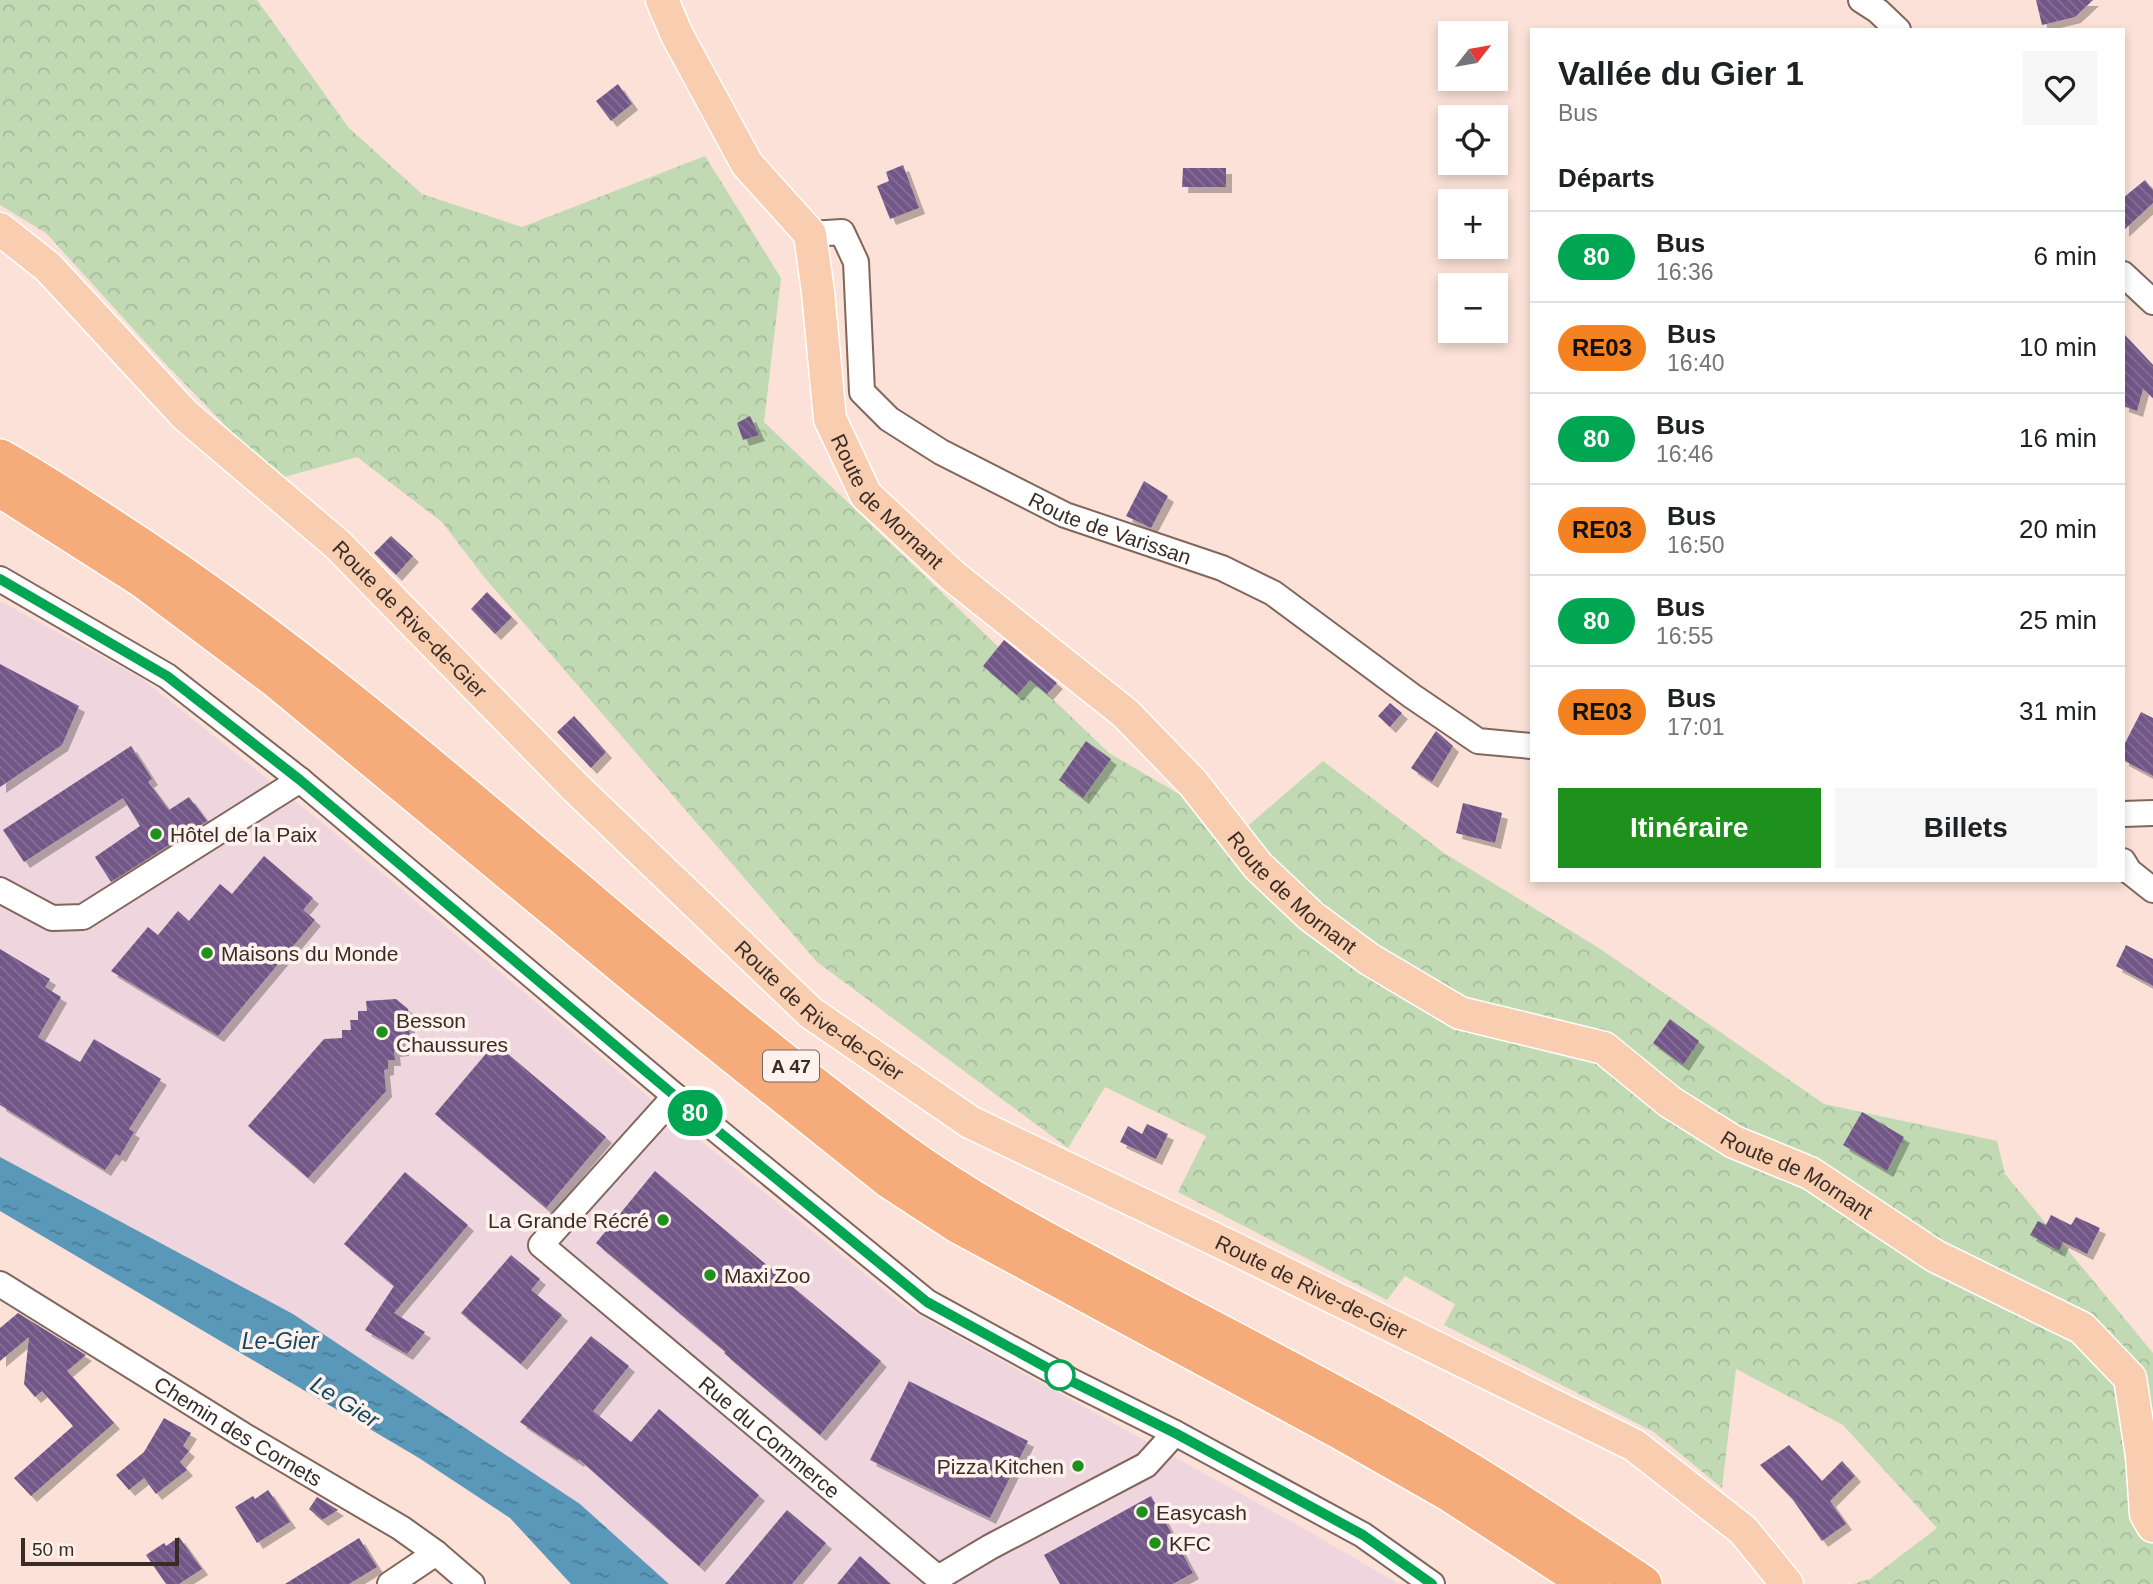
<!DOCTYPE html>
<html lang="fr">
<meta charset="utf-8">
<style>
body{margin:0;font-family:Helvetica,sans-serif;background:#f6f6f6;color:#202124;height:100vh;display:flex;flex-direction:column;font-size:26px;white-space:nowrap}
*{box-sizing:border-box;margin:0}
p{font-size:23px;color:#757577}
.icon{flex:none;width:38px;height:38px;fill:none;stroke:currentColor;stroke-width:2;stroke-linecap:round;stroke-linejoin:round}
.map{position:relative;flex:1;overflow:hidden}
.details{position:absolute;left:1530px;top:28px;width:595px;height:854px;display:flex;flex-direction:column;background:#fff;border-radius:0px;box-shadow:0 4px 10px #0003}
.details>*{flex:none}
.badge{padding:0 14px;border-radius:23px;font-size:24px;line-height:46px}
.needle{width:46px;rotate:59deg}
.fabs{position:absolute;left:1438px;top:21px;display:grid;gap:14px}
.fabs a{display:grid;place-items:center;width:70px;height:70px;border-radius:0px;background:#fff;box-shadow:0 4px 10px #0003;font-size:35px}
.scale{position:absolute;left:21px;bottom:18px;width:158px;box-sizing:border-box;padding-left:7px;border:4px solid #392c27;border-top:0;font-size:19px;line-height:24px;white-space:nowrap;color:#392c27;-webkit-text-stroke:5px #fff1ec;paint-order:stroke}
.map>.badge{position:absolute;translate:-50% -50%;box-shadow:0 0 0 4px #fff}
h2{padding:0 28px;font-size:26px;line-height:63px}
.round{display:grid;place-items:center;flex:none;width:74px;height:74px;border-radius:0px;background:#f6f6f6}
.overview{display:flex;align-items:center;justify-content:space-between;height:119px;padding:0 28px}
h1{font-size:33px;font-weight:600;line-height:52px}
.action{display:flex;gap:14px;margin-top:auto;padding:14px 28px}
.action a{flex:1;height:80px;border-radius:0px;background:#1e911c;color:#fff;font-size:28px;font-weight:600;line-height:80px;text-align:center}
.action a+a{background:#f6f6f6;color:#202124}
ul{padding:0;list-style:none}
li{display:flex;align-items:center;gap:21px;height:91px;padding:0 28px;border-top:2px solid #e0e0e0}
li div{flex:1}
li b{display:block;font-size:26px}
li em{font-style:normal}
li .badge{min-width:77px;font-weight:700;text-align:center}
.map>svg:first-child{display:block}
.commercial{fill:#efd6de}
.forest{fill:url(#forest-crowns)}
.water{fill:url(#water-ripples)}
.building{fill:url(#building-back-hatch);filter:url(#shadow)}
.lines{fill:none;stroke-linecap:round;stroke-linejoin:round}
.minor-casing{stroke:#82665b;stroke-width:28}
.major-casing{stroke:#fff;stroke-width:35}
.highway-casing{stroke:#fff;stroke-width:40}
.minor{stroke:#fff;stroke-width:24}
.major{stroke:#f9cdaf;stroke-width:32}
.highway{stroke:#f5ab7a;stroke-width:37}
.line-casing{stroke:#fff;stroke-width:16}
.line{stroke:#00a651;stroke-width:10}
.poi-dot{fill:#1e911c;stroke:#fff1ec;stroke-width:2.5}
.stop-dot{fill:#fff;stroke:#00a651;stroke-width:3.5}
.labels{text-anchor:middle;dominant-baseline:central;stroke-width:7;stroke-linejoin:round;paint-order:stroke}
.shield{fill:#fff1ec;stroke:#746762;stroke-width:2}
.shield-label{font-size:19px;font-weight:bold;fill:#392c27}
.street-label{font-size:21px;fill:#392c27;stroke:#fff1ec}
.poi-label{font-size:21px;fill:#392c27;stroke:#fff1ec;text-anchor:start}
.water-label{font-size:23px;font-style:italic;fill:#154861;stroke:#fff1ec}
</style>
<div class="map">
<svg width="2153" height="1584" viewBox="0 0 2153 1584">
<defs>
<pattern id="forest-crowns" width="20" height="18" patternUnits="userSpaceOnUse" patternTransform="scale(1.75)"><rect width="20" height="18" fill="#c1dab4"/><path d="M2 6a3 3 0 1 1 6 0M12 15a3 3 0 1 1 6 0" fill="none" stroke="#a7bb9b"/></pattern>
<pattern id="water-ripples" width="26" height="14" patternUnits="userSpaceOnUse" patternTransform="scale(1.75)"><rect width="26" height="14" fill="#5a98ba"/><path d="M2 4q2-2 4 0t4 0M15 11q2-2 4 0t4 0" fill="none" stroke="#4b7c97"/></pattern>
<pattern id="building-back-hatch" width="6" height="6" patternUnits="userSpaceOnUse" patternTransform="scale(1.75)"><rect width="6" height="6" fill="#715687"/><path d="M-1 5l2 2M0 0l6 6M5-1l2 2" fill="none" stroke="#867095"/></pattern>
<filter id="shadow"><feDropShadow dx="6" dy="6" stdDeviation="0" flood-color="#0004"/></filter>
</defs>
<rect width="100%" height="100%" fill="#fbe1d7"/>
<!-- commercial -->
<path class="commercial" d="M0,601L141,678L319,820L694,1135L908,1309L1301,1527L1399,1584H669L580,1504L293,1314L0,1157Z"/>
<!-- forest -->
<path class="forest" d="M0,0H257L349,128L422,194L522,227L705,156L781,278L764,422L1109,753L1242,831L1323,761L1444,853L1602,950L1824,1104L1997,1141L2005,1174L2153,1353V1584H1853L1870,1579L1937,1528L1843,1425L1736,1369L1722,1488L1654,1432L1444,1325L1455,1304L1405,1276L1387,1300L1178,1192L1206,1136L1105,1087L1068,1148L817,962L484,577L442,522L357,457L277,479L158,356L46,233L0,205Z"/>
<!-- water -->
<path class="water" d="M0,1157L293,1314L580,1504L669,1584H571L510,1518L419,1458L0,1211Z"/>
<!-- building -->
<path class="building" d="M2036,0H2093L2075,17L2042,25Z
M618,84L632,104L611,121L596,101Z
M903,165L919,208L890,219L877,186L889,181L886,172Z
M1183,168H1226V187H1182Z
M2145,180L2153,190V203L2123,231V198Z
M2123,333L2153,365V398L2143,389L2137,411L2123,406Z
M750,416L759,435L743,440L737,423Z
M1144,481L1168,496L1151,528L1126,516Z
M391,536L413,556L396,575L374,553Z
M487,592L512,617L495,634L471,609Z
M1004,640L1057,683L1047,694L1030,680L1017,695L983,666Z
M0,664L79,706L62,745L0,787Z
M1390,703L1402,713L1390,727L1378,716Z
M2141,712L2153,718V776L2123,760V747Z
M574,716L606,752L591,768L557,732Z
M1436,731L1453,746L1432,782L1411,768Z
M1086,741L1111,759L1083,798L1059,780Z
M131,746L152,779L148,782L169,810L189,797L207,821L111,882L95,857L140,826L123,798L24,862L3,830Z
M1463,803L1502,813L1495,843L1456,833Z
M264,856L313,898L303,910L315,920L218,1036L111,971L148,927L158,935L178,911L189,921L220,884L232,894Z
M2126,945L2153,959V986L2116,966Z
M0,949L50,979L45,987L61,997L38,1037L80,1062L94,1039L161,1079L129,1129L134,1132L120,1156L116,1154L105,1170L0,1105Z
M396,999L408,1009L410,1040L403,1041V1050L394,1051L395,1060H388V1069L384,1070L386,1091L308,1178L248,1126L324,1039L342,1038V1030H351L350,1020H358V1011H367L366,1001Z
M1670,1019L1699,1041L1683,1065L1653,1043Z
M495,1043L606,1137L546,1208L435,1114Z
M1862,1112L1904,1137L1887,1171L1843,1145Z
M1147,1124L1168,1134L1156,1159L1120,1142L1128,1126L1142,1134Z
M655,1171L881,1361L820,1435L724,1353L726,1352L596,1243Z
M405,1172L468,1225L394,1313L425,1332L407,1354L365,1330L394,1286L344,1244Z
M2051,1215L2071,1225L2076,1217L2100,1228L2087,1254L2063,1242L2059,1251L2030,1235L2038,1221L2046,1225Z
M511,1255L540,1279L531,1290L562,1315L521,1364L461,1313Z
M18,1313L86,1355L67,1371L114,1423L31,1496L14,1478L73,1426L42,1391L35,1397L24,1384L29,1337L0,1361V1328Z
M591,1336L629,1366L593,1411L631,1442L659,1409L759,1495L699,1566L579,1459L578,1461L520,1422Z
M909,1381L1028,1441L990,1518L870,1460Z
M164,1418L191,1433L183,1446L189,1451L180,1462L187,1470L156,1494L144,1478L129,1490L116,1475L144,1452Z
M1789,1445L1822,1481L1842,1461L1855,1476L1830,1501L1846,1524L1822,1541L1793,1500L1760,1465Z
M268,1490L290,1522L257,1543L235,1507L253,1496L255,1499Z
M1151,1496L1193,1573L1173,1584H1060L1044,1555Z
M317,1497L338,1510L322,1520L309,1509Z
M787,1510L826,1543L792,1584H725Z
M179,1537L202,1569L179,1584H166L146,1555L164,1543L166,1546Z
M359,1538L377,1567L349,1584H285Z
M860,1556L891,1584H837Z"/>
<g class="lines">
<!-- minor casing -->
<g class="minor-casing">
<g id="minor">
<path d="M1861,0L1878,11L1898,30"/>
<path id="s1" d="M810,234L842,232L856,262L862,392L889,419L941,452L1065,515L1222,568L1273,593L1412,696L1478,741L1531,746"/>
<path d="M2123,274L2153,302"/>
<path d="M0,579L167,676L300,780L675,1096L927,1302L1073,1382L1175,1433L1363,1535L1432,1584"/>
<path d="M2123,814L2153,813"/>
<path d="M2123,861L2129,871L2153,890"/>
<path d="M0,890L52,918L83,917L300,780"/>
<path id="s2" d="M675,1096L541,1245L938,1578L990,1547L1146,1465L1175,1433"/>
<path id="s3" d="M0,1284L243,1435L401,1528L436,1553L472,1584"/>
<path d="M390,1584L436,1553"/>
</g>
</g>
<!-- major casing -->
<g class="major-casing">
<g id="major">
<path id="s4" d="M662,0L677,35L747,164L810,234L818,292L830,419L866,495L953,576L1125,713L1193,783L1258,866L1311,916L1369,959L1460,1013L1604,1048L1670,1102L1734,1142L1810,1173L1935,1256L2082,1328L2130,1378L2142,1456L2146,1514L2153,1526"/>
<path id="s5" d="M0,229L48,267L185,415L337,544L576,788L811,1013L970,1122L1233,1248L1634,1445L1743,1530L1787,1584"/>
</g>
</g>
<!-- highway casing -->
<g class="highway-casing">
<path id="highway" d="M0,458C38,479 74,503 111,527C393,709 628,952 898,1149C966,1199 1040,1238 1114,1277C1194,1320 1274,1361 1353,1404C1454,1458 1549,1521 1643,1584
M0,488L144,580L276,679L645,984L890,1180L959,1225L1341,1431L1450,1493L1590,1584"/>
</g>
<!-- minor -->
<use href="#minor" class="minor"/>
<!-- major -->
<use href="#major" class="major"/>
<!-- highway -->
<use href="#highway" class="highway"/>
</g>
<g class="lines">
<!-- line casing -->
<g class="line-casing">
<path id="line" d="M0,579L167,676L300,780L675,1096L927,1302L1073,1382L1175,1433L1363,1535L1432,1584"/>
</g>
<!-- line -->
<use href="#line" class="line"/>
</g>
<!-- markers -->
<g class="poi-dot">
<circle cx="156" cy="834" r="7"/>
<circle cx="207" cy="953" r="7"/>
<circle cx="382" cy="1032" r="7"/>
<circle cx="663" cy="1220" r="7"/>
<circle cx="710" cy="1275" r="7"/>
<circle cx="1078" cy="1466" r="7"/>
<circle cx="1142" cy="1512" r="7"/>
<circle cx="1155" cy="1543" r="7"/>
</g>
<circle class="stop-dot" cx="1060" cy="1375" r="14"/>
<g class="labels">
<!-- shield labels -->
<rect class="shield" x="763" y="1050.5" width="56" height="31" rx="5"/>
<g class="shield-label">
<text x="791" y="1066">A 47</text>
</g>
<!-- street labels -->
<g class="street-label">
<text stroke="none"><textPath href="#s4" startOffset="567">Route de Mornant</textPath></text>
<text stroke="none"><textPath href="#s1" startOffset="481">Route de Varissan</textPath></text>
<text stroke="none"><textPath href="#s5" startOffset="567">Route de Rive-de-Gier</textPath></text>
<text stroke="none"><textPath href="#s4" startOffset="1134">Route de Mornant</textPath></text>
<text stroke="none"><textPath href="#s5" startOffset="1134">Route de Rive-de-Gier</textPath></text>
<text stroke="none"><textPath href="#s4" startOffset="1722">Route de Mornant</textPath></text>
<text stroke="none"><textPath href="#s5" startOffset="1701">Route de Rive-de-Gier</textPath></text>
<text stroke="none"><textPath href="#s3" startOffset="280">Chemin des Cornets</textPath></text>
<text stroke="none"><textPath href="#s2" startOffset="499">Rue du Commerce</textPath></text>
</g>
<!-- poi labels -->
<g class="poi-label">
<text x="170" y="834">Hôtel de la Paix</text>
<text x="221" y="953">Maisons du Monde</text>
<text x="396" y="1020">Besson<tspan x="396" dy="24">Chaussures</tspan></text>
<text x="649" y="1220" text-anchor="end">La Grande Récré</text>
<text x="724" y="1275">Maxi Zoo</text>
<text x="1064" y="1466" text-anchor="end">Pizza Kitchen</text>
<text x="1156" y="1512">Easycash</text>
<text x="1169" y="1543">KFC</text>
</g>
<!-- water labels -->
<g class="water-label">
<text x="280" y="1341">Le-Gier</text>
<text transform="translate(345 1402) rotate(32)">Le Gier</text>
</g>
</g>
</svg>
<div class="fabs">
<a><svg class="needle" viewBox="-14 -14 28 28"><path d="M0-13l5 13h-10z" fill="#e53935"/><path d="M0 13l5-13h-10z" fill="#757577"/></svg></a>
<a><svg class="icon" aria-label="locate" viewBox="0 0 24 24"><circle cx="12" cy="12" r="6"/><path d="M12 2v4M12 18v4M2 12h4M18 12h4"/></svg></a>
<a>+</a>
<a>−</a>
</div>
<div class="scale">50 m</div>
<b class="badge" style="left:695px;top:1113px;background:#00a651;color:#fff">80</b>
<section class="details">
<div class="overview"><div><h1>Vallée du Gier 1</h1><p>Bus</p></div><a class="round"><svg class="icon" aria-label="heart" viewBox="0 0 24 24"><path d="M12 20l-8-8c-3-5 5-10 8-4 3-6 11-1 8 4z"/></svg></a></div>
<h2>Départs</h2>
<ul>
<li><span class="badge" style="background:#00a651;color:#fff">80</span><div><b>Bus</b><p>16:36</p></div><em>6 min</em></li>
<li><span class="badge" style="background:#f58220;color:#111">RE03</span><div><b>Bus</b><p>16:40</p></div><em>10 min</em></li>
<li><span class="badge" style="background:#00a651;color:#fff">80</span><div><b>Bus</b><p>16:46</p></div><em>16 min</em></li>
<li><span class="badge" style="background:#f58220;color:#111">RE03</span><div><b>Bus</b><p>16:50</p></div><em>20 min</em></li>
<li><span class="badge" style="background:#00a651;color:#fff">80</span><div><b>Bus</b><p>16:55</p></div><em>25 min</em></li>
<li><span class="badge" style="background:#f58220;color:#111">RE03</span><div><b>Bus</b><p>17:01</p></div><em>31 min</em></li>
</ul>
<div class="action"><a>Itinéraire</a><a>Billets</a></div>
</section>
</div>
